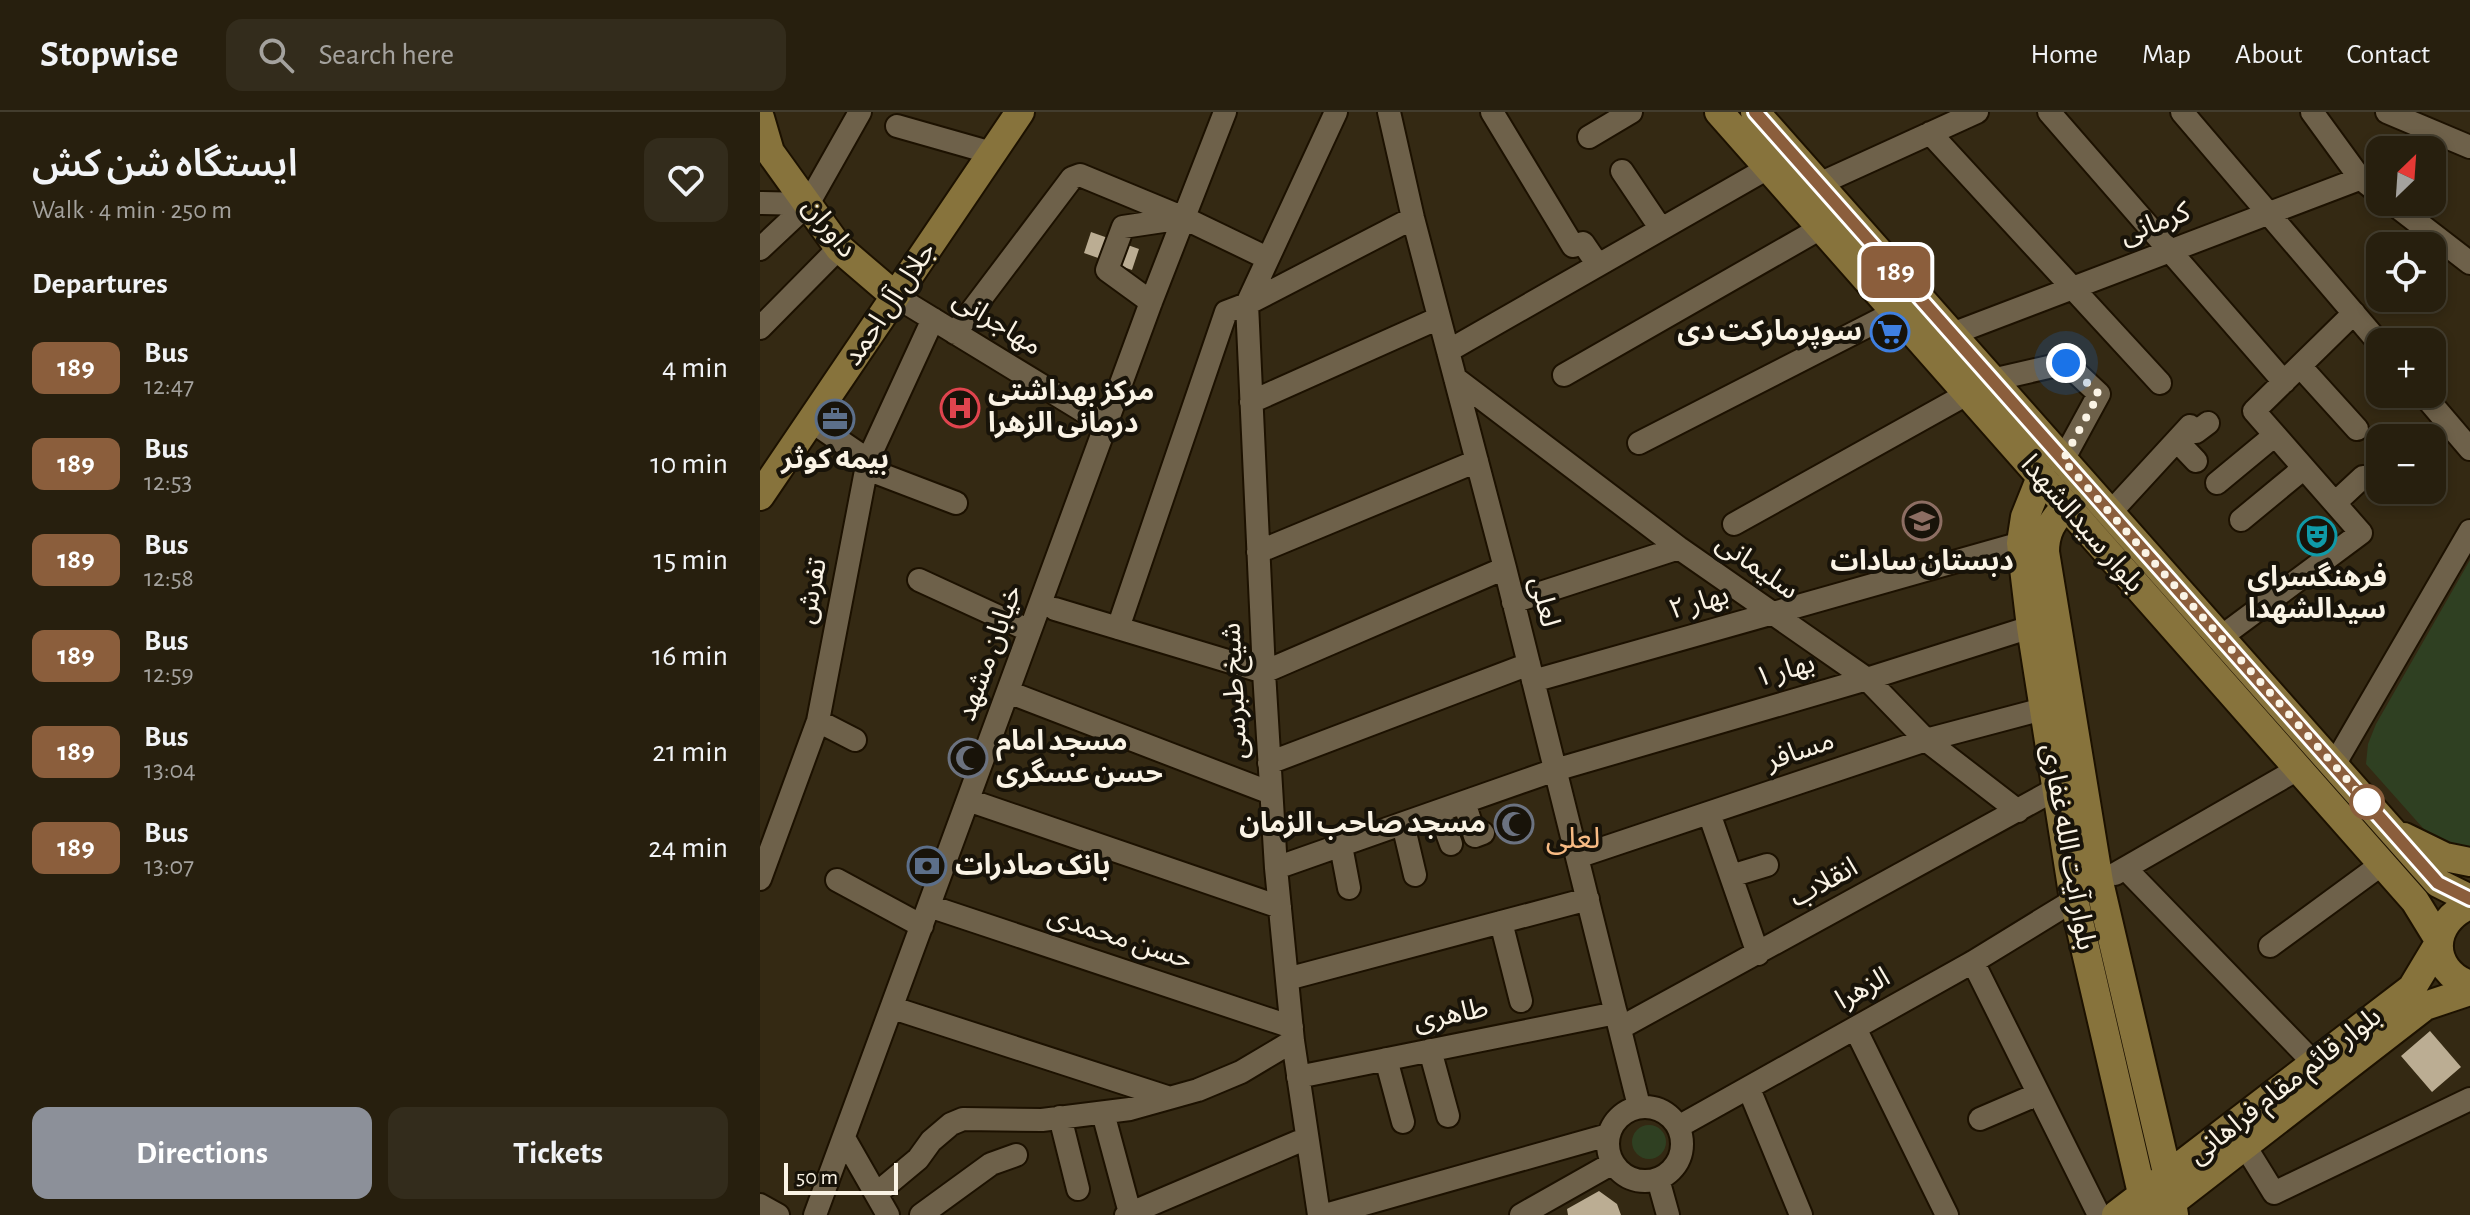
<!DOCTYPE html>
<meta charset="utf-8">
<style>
body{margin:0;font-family:"Alegreya Sans","Noto Sans Arabic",sans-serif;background:#332c1c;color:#f1f3f6;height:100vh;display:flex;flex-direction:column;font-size:30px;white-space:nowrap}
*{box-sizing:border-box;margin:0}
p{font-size:26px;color:#a4a29e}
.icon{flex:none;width:44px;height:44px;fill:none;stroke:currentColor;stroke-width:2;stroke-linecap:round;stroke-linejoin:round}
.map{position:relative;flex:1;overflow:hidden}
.details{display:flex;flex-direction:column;background:#271f0e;width:760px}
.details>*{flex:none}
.badge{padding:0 16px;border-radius:12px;font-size:28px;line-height:52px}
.needle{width:52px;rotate:25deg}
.controls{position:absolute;left:1606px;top:24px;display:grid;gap:16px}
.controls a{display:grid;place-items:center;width:80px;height:80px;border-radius:16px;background:#271f0e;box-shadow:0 4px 12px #0003,0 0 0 2px #433d2e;font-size:40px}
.scale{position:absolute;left:24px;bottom:20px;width:114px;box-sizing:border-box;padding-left:8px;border:4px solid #faf3e5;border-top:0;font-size:22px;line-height:28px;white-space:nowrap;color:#faf3e5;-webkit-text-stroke:6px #181309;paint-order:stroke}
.you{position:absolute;width:40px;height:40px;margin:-20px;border:6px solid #fff;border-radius:50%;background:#1a73e8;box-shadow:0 0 0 12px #1a73e833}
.map>.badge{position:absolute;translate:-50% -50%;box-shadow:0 0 0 4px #fff}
h2{padding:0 32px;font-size:30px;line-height:72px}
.round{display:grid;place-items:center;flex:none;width:84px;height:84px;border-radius:16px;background:#332c1c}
.overview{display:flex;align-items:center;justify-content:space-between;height:136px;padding:0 32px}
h1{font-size:38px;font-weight:600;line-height:60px}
.cta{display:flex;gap:16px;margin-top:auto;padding:16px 32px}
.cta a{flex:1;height:92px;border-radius:16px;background:#8c9099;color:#fff;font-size:32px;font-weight:600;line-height:92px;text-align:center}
.cta a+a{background:#332c1c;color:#f1f3f6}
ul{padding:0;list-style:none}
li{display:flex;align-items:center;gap:24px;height:96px;padding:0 32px}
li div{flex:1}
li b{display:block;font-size:30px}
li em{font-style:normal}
li .badge{min-width:88px;font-weight:700;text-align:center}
header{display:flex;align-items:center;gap:48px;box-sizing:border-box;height:112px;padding:0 40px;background:#271f0e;border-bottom:2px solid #433d2e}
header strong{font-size:38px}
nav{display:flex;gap:44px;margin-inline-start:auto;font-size:28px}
.search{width:560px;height:72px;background:#332c1c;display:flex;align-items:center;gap:20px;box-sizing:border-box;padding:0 28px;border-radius:16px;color:#a4a29e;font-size:30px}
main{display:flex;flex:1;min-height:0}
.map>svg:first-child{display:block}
.green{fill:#2f4022}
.building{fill:#bbad93}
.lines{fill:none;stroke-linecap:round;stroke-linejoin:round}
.minor-casing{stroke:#1c1100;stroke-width:26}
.major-casing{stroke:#1c1100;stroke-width:32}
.minor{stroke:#6e614a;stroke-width:22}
.major{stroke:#87733c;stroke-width:28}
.line-casing{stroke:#fff;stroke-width:18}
.line{stroke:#8b5e3c;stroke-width:12}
.walk{stroke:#faf3e5;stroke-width:8;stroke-dasharray:0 14.4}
.stop-dot{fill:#fff;stroke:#8b5e3c;stroke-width:4}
.labels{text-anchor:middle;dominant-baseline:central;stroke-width:8;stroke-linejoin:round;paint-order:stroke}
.street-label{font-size:28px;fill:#faf3e5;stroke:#181309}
.poi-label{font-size:28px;font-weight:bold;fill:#faf3e5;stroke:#181309;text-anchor:start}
.neighbourhood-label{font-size:30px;fill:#f8bb84;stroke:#181309}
</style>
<header>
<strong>Stopwise</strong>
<div class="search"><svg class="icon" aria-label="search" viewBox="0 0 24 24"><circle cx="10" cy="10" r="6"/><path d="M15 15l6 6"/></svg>Search here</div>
<nav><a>Home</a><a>Map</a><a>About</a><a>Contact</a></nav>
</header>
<main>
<section class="details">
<div class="overview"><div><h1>ایستگاه شن کش</h1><p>Walk · 4 min · 250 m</p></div><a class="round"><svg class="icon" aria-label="heart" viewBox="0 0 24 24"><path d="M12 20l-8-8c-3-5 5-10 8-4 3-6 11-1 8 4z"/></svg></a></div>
<h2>Departures</h2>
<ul>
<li><span class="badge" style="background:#8b5e3c;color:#fff">189</span><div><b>Bus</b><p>12:47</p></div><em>4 min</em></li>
<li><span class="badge" style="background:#8b5e3c;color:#fff">189</span><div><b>Bus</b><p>12:53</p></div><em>10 min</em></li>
<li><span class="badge" style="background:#8b5e3c;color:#fff">189</span><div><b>Bus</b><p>12:58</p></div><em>15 min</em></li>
<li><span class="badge" style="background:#8b5e3c;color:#fff">189</span><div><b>Bus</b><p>12:59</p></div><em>16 min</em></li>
<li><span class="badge" style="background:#8b5e3c;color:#fff">189</span><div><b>Bus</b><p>13:04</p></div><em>21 min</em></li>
<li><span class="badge" style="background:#8b5e3c;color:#fff">189</span><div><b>Bus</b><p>13:07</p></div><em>24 min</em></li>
</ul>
<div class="cta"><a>Directions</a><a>Tickets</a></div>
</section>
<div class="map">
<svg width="1710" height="1103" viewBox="0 0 1710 1103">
<rect width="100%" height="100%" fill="#342913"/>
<!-- green -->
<path class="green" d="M1710,448V742L1670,724L1606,652L1608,632L1616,612Z
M872 1030a17 17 0 1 1 34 0a17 17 0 1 1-34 0Z"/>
<!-- building -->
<path class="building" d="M331,120L379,137L372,158L324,141Z
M1670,919L1701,955L1672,980L1641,944Z
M839,1079L857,1092L861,1103H808L807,1097Z"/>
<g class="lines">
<!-- minor casing -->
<g class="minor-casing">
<path id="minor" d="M629,0L653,106L745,456L879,994
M732,0L813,134L823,131L838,153
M1289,0L1524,270
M1422,0L1620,232
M1552,0L1600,66L1620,82
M1627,0L1710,35
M137,14L232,41
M1170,21L1400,271
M829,25L871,0
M862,59L901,117
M1059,72L1217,0
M1631,90L1710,151
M0,91L48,92
M0,137L48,92L100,0
M135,184L348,314
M391,190L347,158L363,115L423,106
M0,216L79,136
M195,221L312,66L320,63L424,106L507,146
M1192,222L1620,59
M688,239L1008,56
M1540,254L1597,317
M804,263L1061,116
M695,266L919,436L1107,567L1166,628L1258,699
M1232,268L1306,251L1339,282L1303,348
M1663,282L1710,337
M491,290L679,206
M51,309L108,348
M1417,329L1436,349
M879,331L1135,200
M107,357L196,391
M1457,371L1515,323
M1575,391L1603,365
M1350,401L1430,314L1436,320L1448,311
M1481,408L1544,356
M974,412L1207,282
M498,440L717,349
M159,468L270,519
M753,490L919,436
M295,497L504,560L745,456
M358,516L466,200L487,192L653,106
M1461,525L1601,421L1494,299L1594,201
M773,569L1261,431
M248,580L511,681
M58,609L95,628
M509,651L769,552
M1574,653L1710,419
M208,688L520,795
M704,690L715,724L723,721
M679,699L691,732
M949,701L998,842
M643,712L655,763
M581,734L589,776
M817,745L1166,628L1283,597
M516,756L795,658L1107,567L1271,515
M1366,757L1554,951
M1355,762L1538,657
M971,764L1007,753
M0,767L58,609L108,348L173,207
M77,768L162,814
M169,794L532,915
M741,810L761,889
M1510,834L1622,752
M1213,850L1339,1103
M527,867L828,787
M133,896L407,985
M860,916L1296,677
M1095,916L1187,1103
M670,938L688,1004
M626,947L643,1010
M538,965L856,901
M989,977L1041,1103
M848 1032a37 37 0 1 1 74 0a37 37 0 1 1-74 0Z
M343,1001L370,1101
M300,1005L318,1077
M1220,1007L1278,982
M918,1015L1213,850L1314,788
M84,1026L128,1103
M1485,1034L1514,1081L1710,987
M898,1067L908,1103
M116,1082L158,1047L171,1029L191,1012L203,1007L282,1008L370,997L438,978L481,960L533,929
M0,1093L18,1103
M55,1103L391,190L465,0
M161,1103L231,1052L256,1043
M366,1103L547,1026
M559,1103L533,929L516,756L504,560L487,192L576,0
M565,1103L848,1023
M761,1103L853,1051"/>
</g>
<!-- major casing -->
<g class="major-casing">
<path id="major" d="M959,0L1655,789L1679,828
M995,0L1678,771L1710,787
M0,6L10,40
M0,31L10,40L79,136L135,184
M1281,365L1265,405L1261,431L1271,515L1314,788L1387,1103
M0,384L260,0
M1307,394C1292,408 1285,420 1285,440L1339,770L1408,1065L1414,1103
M1644,725L1685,745L1710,750
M1710,793C1669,810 1668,858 1710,873
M1399,1100L1665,894L1710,879
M1356,1103L1652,876L1679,831"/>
</g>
<!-- minor -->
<use href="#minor" class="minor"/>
<!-- major -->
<use href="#major" class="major"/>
</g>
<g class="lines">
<!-- line casing -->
<g class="line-casing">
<path id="line" d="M995,0L1678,771L1710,787"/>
</g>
<!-- line -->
<use href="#line" class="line"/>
<!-- walk -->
<path class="walk" d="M1306,251L1339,282L1303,348L1607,690"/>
</g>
<!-- icons -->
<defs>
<g id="supermarket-ring" transform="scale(2)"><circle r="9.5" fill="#181309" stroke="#3f7fe0" stroke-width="1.5"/><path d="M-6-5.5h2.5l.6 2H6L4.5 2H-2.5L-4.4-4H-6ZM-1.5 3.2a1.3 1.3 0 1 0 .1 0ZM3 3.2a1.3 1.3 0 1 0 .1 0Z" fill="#3f7fe0"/></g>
<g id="hospital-ring" transform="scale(2)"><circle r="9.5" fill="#181309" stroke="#e0444e" stroke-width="1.5"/><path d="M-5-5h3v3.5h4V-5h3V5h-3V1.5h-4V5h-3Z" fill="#e0444e"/></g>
<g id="office-ring" transform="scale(2)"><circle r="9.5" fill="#181309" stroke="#5c6f8a" stroke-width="1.5"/><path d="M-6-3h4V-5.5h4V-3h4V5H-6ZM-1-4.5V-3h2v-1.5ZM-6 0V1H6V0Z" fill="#5c6f8a"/></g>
<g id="school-ring" transform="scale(2)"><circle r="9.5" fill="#181309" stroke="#8d6e63" stroke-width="1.5"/><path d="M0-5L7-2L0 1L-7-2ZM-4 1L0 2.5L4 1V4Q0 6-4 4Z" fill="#8d6e63"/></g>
<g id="theatre-ring" transform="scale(2)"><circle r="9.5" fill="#181309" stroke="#0f9aa8" stroke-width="1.5"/><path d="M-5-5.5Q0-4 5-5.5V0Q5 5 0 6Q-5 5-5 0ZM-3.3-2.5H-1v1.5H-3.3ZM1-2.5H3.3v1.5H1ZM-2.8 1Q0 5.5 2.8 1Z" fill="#0f9aa8"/></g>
<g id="mosque-ring" transform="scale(2)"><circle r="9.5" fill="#181309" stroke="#6b7280" stroke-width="1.5"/><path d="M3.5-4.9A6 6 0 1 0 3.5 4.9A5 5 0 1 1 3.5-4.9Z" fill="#6b7280"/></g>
<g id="bank-ring" transform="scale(2)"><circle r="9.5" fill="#181309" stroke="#5c6f8a" stroke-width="1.5"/><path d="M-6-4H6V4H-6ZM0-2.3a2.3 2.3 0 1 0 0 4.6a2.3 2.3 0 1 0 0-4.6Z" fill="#5c6f8a"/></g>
</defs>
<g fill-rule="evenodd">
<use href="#supermarket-ring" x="1130" y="220"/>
<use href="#hospital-ring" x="200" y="296"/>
<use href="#office-ring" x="75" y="307"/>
<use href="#school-ring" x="1162" y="409"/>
<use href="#theatre-ring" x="1557" y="424"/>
<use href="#mosque-ring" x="208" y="646"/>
<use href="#mosque-ring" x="754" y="712"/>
<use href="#bank-ring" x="167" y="754"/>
</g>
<!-- markers -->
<circle class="stop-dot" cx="1607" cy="690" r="16"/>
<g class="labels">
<!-- street labels -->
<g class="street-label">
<text transform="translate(1395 112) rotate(-21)">کرمانی</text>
<text transform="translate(69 116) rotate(51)">داوران</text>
<text transform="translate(130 192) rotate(-56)">جلال آل احمد</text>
<text transform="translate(237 211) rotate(32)">مهاجرانی</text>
<text transform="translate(1322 412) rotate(49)">بلوار سیدالشهدا</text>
<text transform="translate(997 455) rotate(35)">سلیمانی</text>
<text transform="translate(52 479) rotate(-79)">تفرش</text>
<text transform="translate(784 490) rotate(76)">لعلی</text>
<text transform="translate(939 491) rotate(-16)">بهار ۲</text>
<text transform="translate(230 541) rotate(-70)">خیابان مشهد</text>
<text transform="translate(1025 559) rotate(-16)">بهار ۱</text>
<text transform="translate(475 579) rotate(-93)">شیخ طبرسی</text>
<text transform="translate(1040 639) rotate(-19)">مسافر</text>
<text transform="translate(1308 735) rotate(80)">بلوار آیت الله غفاری</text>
<text transform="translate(1064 771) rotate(-29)">انقلاب</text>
<text transform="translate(360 826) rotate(18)">حسن محمدی</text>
<text transform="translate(1103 877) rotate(-29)">الزهرا</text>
<text transform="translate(691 903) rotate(-11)">طاهری</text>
<text transform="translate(1525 974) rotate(-38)">بلوار قائم مقام فراهانی</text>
</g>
<!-- poi labels -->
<g class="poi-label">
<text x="1102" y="220" text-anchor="end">سوپرمارکت دی</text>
<text x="228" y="280">مرکز بهداشتی<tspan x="228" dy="32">درمانی الزهرا</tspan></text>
<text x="75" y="348" text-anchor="middle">بیمه کوثر</text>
<text x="1162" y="450" text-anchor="middle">دبستان سادات</text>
<text x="1557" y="466" text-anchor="middle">فرهنگسرای<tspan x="1557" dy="32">سیدالشهدا</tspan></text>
<text x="236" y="630">مسجد امام<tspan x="236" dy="32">حسن عسگری</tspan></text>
<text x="726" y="712" text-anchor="end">مسجد صاحب الزمان</text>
<text x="195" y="754">بانک صادرات</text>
</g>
<!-- neighbourhood labels -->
<g class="neighbourhood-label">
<text x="813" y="727">لعلی</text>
</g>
</g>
</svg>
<div class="controls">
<a><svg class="needle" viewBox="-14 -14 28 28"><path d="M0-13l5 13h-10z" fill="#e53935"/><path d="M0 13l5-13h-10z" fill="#a4a29e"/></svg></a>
<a><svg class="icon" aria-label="locate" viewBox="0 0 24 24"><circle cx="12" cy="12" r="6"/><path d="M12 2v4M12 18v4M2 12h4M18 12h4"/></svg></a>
<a>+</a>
<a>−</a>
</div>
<div class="scale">50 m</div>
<div class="you" style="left:1306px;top:251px"></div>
<b class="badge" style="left:1136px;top:160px;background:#8b5e3c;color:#fff">189</b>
</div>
</main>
